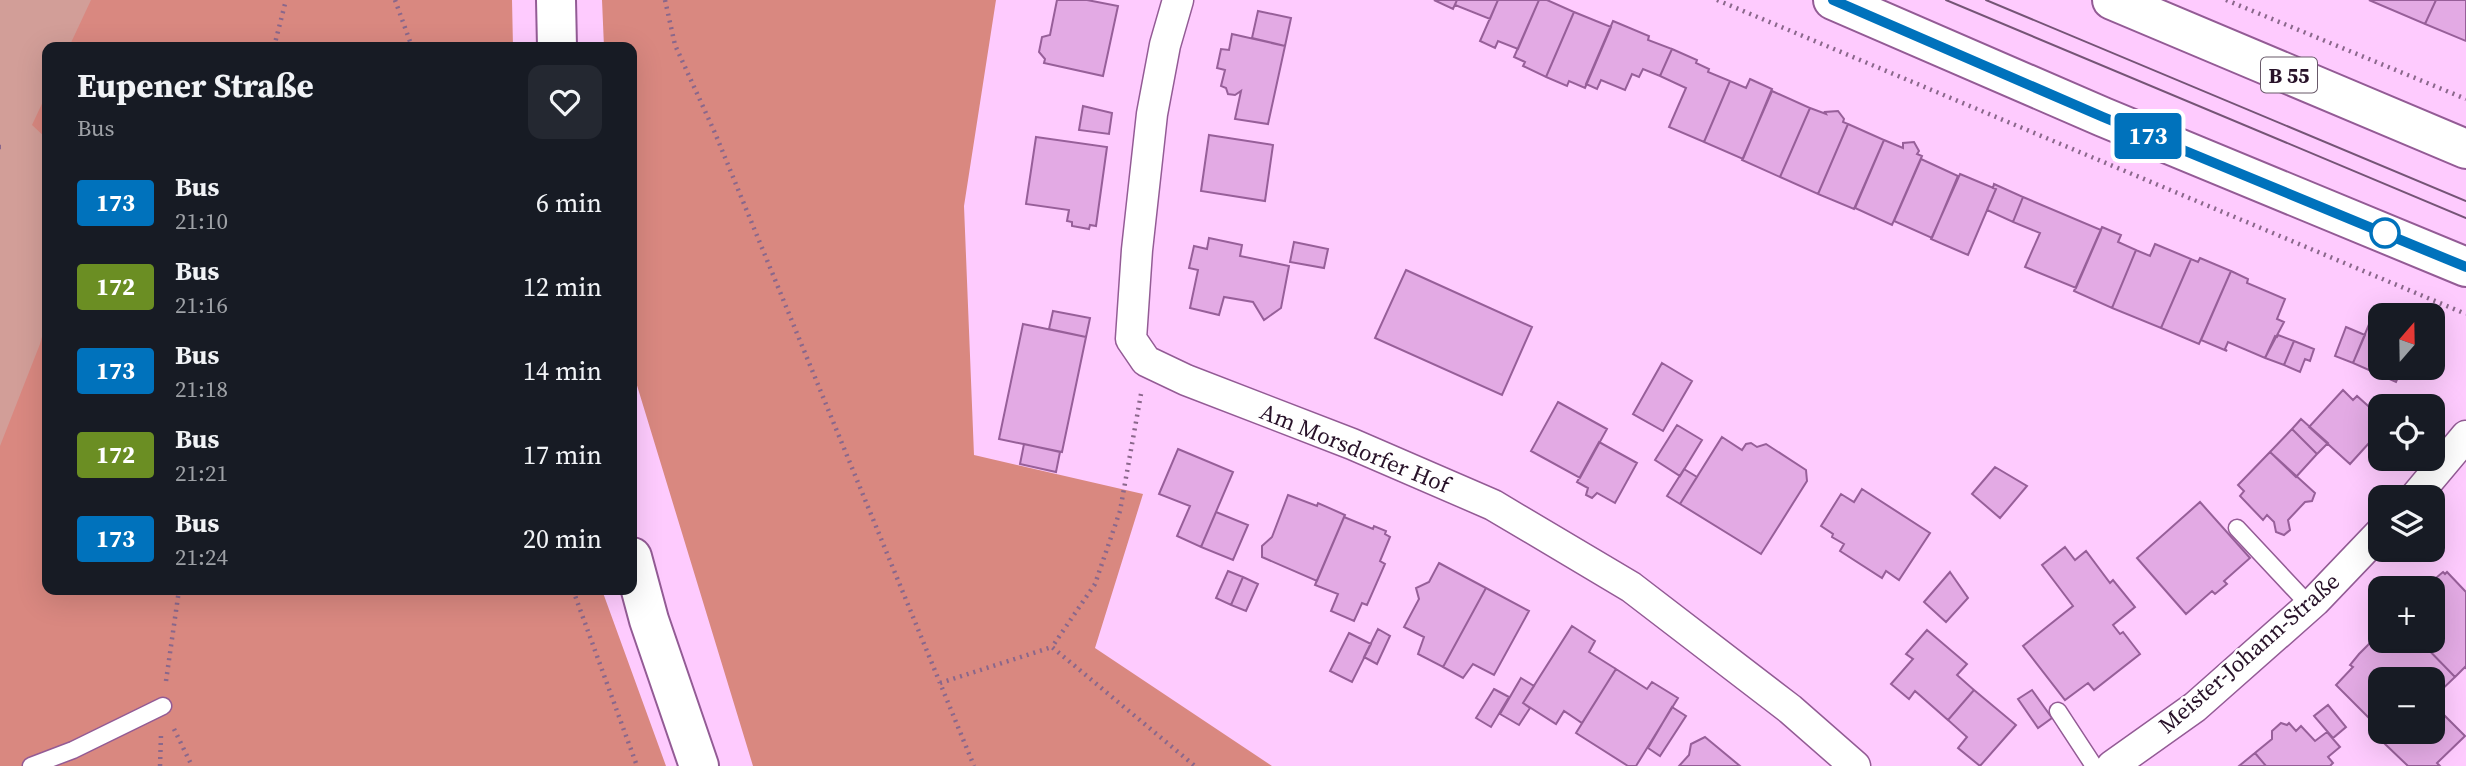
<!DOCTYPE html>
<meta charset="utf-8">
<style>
body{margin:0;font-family:"Source Serif 4",serif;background:#242831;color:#f1f3f6;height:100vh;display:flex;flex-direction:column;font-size:26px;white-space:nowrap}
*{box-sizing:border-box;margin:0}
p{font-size:23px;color:#9ea1a6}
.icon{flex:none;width:38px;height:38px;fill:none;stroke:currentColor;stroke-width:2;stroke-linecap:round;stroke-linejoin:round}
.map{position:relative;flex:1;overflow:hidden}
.details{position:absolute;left:42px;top:42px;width:595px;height:553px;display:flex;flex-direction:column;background:#171b24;border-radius:14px;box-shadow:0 7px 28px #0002}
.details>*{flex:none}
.badge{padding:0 14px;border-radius:5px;font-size:24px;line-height:46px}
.needle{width:46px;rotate:20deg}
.controls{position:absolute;left:2368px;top:303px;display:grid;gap:14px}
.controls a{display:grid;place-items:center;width:77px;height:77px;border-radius:14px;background:#171b24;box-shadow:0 7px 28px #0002;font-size:35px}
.map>.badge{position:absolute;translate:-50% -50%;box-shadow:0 0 0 4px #fff}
.round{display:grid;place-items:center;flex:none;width:74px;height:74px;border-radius:14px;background:#242831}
.headline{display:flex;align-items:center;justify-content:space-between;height:119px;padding:0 35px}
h1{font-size:33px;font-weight:700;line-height:52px}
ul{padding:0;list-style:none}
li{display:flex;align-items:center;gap:21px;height:84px;padding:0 35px}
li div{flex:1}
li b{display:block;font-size:26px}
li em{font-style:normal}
li .badge{min-width:77px;font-weight:700;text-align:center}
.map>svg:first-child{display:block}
.green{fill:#d29e98}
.forest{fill:#d98880}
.building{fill:#e3aae4;stroke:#975f99;stroke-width:2}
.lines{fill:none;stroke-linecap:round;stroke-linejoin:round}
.lane-casing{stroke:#935b95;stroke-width:19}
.street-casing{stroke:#935b95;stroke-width:33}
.secondary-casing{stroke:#935b95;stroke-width:42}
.primary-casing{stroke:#935b95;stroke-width:42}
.path{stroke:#8a678b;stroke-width:4.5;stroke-dasharray:2 5;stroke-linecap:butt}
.lane{stroke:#fff;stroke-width:16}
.street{stroke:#fff;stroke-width:30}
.secondary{stroke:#fff;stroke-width:38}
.primary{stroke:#fff;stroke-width:38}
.tram{stroke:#755476;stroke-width:2}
.line-casing{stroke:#fff;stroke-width:16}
.line{stroke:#0072bc;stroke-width:10}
.stop-dot{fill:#fff;stroke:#0072bc;stroke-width:3.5}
.labels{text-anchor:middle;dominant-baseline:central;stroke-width:5;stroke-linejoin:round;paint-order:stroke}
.shield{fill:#fff;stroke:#685969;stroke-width:2}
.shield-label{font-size:21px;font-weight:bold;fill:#281229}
.street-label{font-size:23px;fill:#281229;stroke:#fff}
</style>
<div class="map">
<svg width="2466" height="766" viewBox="0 0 2466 766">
<rect width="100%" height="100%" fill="#fecbfe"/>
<!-- green -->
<path class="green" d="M0,0H273L260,47H47V590L0,766Z"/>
<!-- forest -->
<path class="forest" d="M91,0H512L513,47H69Z
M602,0H996L964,206L974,455L1143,494L1095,648L1272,766H753L632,369V47H604Z
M47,93V139L32,125Z
M47,318V590H602L666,766H0V446L40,344Z"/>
<!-- building -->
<path class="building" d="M1057,0H1087L1118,6L1103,76L1044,63L1045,59L1039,52L1042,37L1050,35Z
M1434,0H1457L1453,9Z
M1457,0H1498L1490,19L1455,5Z
M1498,0H1539L1518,49L1498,41L1495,48L1480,41Z
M1539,0H1547L1574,12L1546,77L1523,66L1525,62L1514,57Z
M2369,0H2436L2425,24Z
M2436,0H2466V41L2425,24Z
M1258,11L1291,18L1285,46L1252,38Z
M1574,12L1611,27L1585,88L1569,81L1567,86L1546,77Z
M1613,21L1649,36L1648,40L1672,49L1660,76L1643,69L1639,77L1632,74L1625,90L1601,80L1597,89L1586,84Z
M1232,34L1285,46L1268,124L1235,119L1241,91L1235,95L1228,94L1226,88L1221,86L1225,70L1217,68L1221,49L1229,50Z
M1672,49L1697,60L1696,63L1709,69L1708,72L1730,81L1704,142L1669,127L1686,88L1660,76Z
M1750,79L1772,89L1743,159L1704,142L1730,81L1746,88Z
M1772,91L1810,108L1780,177L1742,160Z
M1083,106L1112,113L1109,134L1079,130Z
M1810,108L1826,114L1825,112L1838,111L1844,119L1843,122L1848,124L1818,194L1780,177Z
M1848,124L1884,140L1854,209L1818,194Z
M1209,135L1273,145L1265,201L1201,191Z
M1036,137L1107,147L1096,226L1090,225L1089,229L1072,226V222L1067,221L1069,210L1026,204Z
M1884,140L1903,148V143L1914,142L1919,151L1917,154L1922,156L1892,225L1855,208Z
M1921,159L1958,176L1932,238L1894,221Z
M1960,174L1996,189L1968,255L1931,239Z
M1994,184L2023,197L2013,222L1987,210L1996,189L1993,188Z
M2023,197L2101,230L2076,288L2025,267L2040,233L2013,222Z
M2102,227L2121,235L2118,242L2136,250L2112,308L2074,291Z
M1209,238L1242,245L1240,256L1289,266L1281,308L1264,320L1253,302L1224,297L1219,315L1190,308L1198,270L1189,268L1194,246L1207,249Z
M1294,242L1328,249L1324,268L1290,262Z
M2155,244L2191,259L2161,328L2112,308L2136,250L2150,256Z
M2200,258L2231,271L2199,344L2161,328L2191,259L2198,262Z
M1406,270L1532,327L1502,395L1375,338Z
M2231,271L2248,279L2247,283L2285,299L2277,319L2284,322L2265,358L2228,342L2225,349L2227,351L2201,340Z
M1053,311L1090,318L1086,337L1049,329Z
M2372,317L2380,320V368H2402L2396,382L2353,363Z
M1023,324L1086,337L1062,452L999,439Z
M2346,327L2365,335L2353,363L2335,356Z
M2278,335L2294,341L2284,365L2265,358L2275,336L2277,337Z
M2294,341L2314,349L2310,361L2305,359L2300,372L2284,365Z
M1662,363L1692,381L1663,431L1633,414Z
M2343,390L2353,400L2357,396L2376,413L2372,417L2380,425L2378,433L2380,442L2376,447L2370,442L2350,464L2309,427Z
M1558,402L1607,429L1580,478L1531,451Z
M2301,419L2328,443L2317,454L2292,429Z
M1677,425L1702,440L1680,476L1655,460Z
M2292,429L2317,454L2296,477L2270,452Z
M1722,437L1742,450L1746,444L1751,443L1757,447L1766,444L1806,470L1807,481L1761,554L1680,504Z
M1599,442L1637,463L1615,503L1597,493L1592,498L1586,495L1588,488L1577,482Z
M1024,444L1060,452L1056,472L1020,464Z
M1178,449L1233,472L1201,547L1177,536L1190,506L1159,494Z
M2270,452L2315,493L2312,501L2305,502L2288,520L2290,530L2284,535L2276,532L2274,522L2267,515L2263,520L2240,496L2244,491L2238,485Z
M1995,467L2027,486L2000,518L1972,494Z
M1684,469L1697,477L1680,504L1667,496Z
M1862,489L1930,533L1899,580L1886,571L1882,578L1840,551L1844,544L1832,537L1833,534L1821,526L1841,494L1854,502Z
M1288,495L1317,506L1318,503L1345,515L1317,581L1262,557V546L1272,537Z
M2200,502L2250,558L2224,581L2227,584L2215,594L2212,591L2186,614L2137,558Z
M1216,512L1248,525L1233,560L1201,547Z
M1344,517L1373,529L1374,526L1386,531L1385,534L1390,537L1380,561L1385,564L1367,605L1362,603L1354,621L1331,611L1338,594L1315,585Z
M2065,547L2075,560L2086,551L2110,583L2113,580L2135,607L2113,625L2120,634L2123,632L2140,654L2094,690L2088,683L2065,700L2023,646L2073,606L2042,565Z
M1439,563L1486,588L1443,667L1418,654L1424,637L1404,627L1419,599L1416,588L1429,582Z
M1228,571L1243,577L1231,605L1216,598Z
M1950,572L1968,598L1946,622L1924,602Z
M2443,572L2445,574L2447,572L2466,592V668L2465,667L2455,677L2419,640H2432V588H2424Z
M1243,577L1258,584L1246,611L1231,605Z
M1486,588L1529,611L1494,675L1473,664L1463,678L1443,667Z
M1572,626L1595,641L1589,652L1616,669L1582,723L1564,711L1556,724L1523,703Z
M1378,629L1390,636L1377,664L1364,657Z
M1927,630L1967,664L1957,675L1974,690L1948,720L1915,691L1909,699L1891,684L1913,659L1906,654Z
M1349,633L1371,644L1352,682L1330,671Z
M2380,633V640H2419L2455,677L2432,699V679H2380V729L2336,685L2353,667L2350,665L2359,654Z
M1616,669L1647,689L1652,682L1678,698L1636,766H1628L1576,733Z
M1521,678L1534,686L1523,703L1530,708L1519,725L1500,714Z
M1494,689L1509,697L1491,727L1476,718Z
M1974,690L2016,725L1980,766L1958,748L1967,737L1948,720Z
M2032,690L2052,718L2038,728L2018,699Z
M2432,703L2465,736L2437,763L2440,766H2408L2385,744L2391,739L2383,732H2432Z
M2328,705L2346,727L2333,738L2314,716Z
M1672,707L1686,716L1660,756L1648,748Z
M2281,723L2287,725L2289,723L2296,731L2301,726L2315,741L2327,732L2340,747L2328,757L2333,763L2330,766H2266L2255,753L2272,739V731Z
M1705,737L1740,766H1679L1689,755L1691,744Z
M2255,753L2266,766H2239Z"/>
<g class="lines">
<!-- lane casing -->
<g class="lane-casing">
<path id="lane" d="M2237,528L2310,606
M2058,711L2094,766
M31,766L73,750L163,706"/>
</g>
<!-- street casing -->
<g class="street-casing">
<path id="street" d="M1178,0L1165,45L1152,114L1137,250L1131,339L1146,361L1186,380L1352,444L1493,505L1631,587L1790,709L1855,766
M2415,497L2466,436
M2112,766L2195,707L2315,601L2380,533"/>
</g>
<!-- secondary casing -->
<g class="secondary-casing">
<path id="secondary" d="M556,0L557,47
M632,557L649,620L699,766"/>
</g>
<!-- primary casing -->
<g class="primary-casing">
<path id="primary" d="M1833,0L2103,117L2466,267
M2112,0L2466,149"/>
</g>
<!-- path -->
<path class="path" d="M395,0L412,47
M665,0L675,45L715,133L974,766
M1717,0L2466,314
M2226,0L2466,99
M274,47L286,0
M0,147H1
M1141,394L1120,511L1095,584L1052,647L1195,766
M573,590L637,766
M166,681L179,590
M940,683L1052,647
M174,729L192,766
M160,766L161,735"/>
<!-- lane -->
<use href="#lane" class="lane"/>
<!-- street -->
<use href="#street" class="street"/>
<!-- secondary -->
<use href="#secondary" class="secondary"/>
<!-- primary -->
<use href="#primary" class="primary"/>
<!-- tram -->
<path class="tram" d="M1946,0L2466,218
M1986,0L2466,201"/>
</g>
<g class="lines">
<!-- line casing -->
<g class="line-casing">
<path id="line" d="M1833,0L2103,117L2466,267"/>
</g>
<!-- line -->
<use href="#line" class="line"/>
</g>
<!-- markers -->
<circle class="stop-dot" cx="2385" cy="233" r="14"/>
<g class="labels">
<!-- shield labels -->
<rect class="shield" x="2261" y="57.5" width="56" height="35" rx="5"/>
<g class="shield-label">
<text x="2289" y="75">B 55</text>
</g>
<!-- street labels -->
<g class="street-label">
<text transform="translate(1355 448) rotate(22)">Am Morsdorfer Hof</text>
<text transform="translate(2249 653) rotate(-41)">Meister-Johann-Straße</text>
</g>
</g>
</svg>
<div class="controls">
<a><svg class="needle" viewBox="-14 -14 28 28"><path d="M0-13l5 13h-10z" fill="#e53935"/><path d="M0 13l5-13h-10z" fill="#9ea1a6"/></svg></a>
<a><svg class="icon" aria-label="locate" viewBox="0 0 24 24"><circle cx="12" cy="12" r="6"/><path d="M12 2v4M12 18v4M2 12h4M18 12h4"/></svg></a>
<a><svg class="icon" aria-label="layers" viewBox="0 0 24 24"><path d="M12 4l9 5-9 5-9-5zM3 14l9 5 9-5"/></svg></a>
<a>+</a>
<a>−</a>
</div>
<b class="badge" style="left:2148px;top:136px;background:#0072bc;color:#fff">173</b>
<section class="details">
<div class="headline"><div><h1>Eupener Straße</h1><p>Bus</p></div><a class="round"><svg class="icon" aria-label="heart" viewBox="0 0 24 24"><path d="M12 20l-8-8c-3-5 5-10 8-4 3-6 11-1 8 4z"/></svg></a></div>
<ul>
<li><span class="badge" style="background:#0072bc;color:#fff">173</span><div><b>Bus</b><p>21:10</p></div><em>6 min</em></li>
<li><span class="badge" style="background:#6b8e23;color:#fff">172</span><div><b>Bus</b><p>21:16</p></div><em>12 min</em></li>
<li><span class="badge" style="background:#0072bc;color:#fff">173</span><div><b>Bus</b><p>21:18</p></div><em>14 min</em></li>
<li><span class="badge" style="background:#6b8e23;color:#fff">172</span><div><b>Bus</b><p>21:21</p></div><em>17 min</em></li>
<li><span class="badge" style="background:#0072bc;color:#fff">173</span><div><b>Bus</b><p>21:24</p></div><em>20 min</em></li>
</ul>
</section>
</div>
